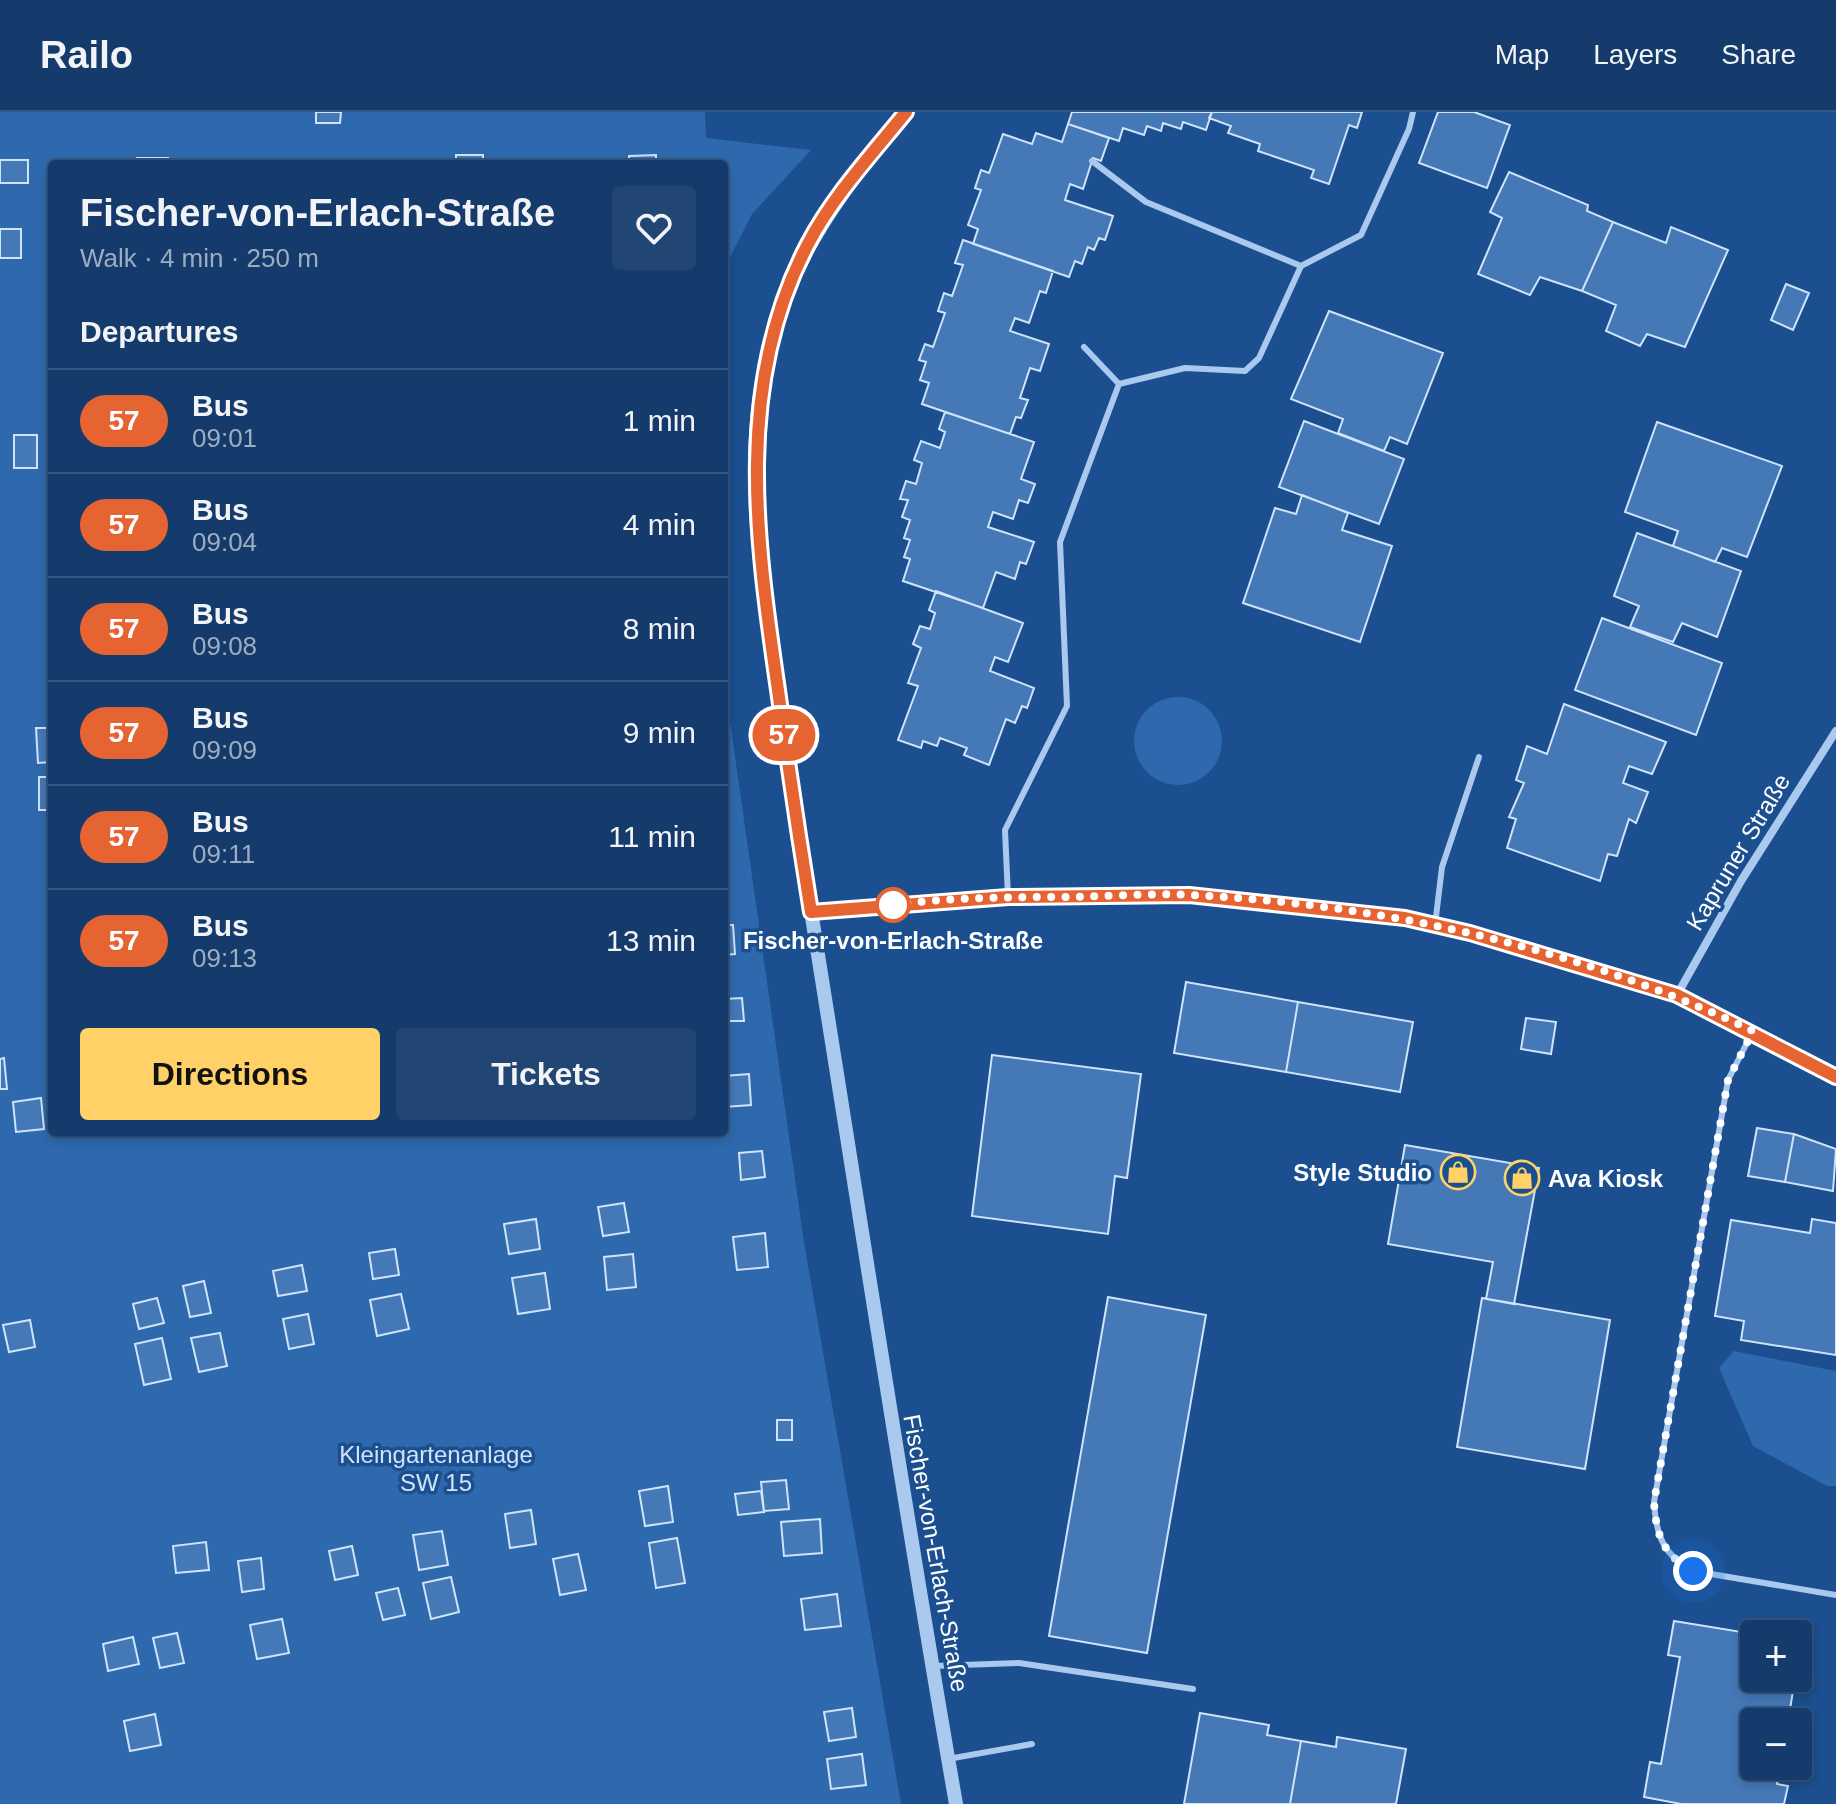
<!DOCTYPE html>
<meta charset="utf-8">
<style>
body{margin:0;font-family:Arial,sans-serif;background:#214673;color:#f1f3f6;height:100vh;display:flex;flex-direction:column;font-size:30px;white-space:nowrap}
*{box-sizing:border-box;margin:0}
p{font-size:26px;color:#9dadc1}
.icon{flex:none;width:44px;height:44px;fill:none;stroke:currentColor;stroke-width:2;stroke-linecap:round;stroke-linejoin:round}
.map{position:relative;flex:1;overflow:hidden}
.side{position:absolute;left:48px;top:48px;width:680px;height:976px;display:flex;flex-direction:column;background:#143b6b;border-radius:8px;box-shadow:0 4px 12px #0003,0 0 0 2px #33557e}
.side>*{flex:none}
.badge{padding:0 16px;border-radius:26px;font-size:28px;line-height:52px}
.controls{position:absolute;left:1740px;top:1508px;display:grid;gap:16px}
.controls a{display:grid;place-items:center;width:72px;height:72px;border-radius:8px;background:#143b6b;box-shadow:0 4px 12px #0003,0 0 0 2px #33557e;font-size:40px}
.you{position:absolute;width:40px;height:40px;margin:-20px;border:6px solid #fff;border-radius:50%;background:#1a73e8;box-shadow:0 0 0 12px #1a73e833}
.map>.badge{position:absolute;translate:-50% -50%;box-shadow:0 0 0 4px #fff}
h2{padding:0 32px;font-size:30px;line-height:72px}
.round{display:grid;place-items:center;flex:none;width:84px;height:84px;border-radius:8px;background:#214673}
.headline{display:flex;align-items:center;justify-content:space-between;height:136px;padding:0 32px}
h1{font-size:38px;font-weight:800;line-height:60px}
.cta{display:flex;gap:16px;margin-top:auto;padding:16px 32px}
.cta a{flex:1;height:92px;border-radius:8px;background:#ffd166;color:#111;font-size:32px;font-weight:800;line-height:92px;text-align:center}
.cta a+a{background:#214673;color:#f1f3f6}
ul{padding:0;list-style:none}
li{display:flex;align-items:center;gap:24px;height:104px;padding:0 32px;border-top:2px solid #33557e}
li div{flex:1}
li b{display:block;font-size:30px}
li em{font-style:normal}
li .badge{min-width:88px;font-weight:700;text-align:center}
header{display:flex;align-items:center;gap:48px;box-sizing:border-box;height:112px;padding:0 40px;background:#143b6b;border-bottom:2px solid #33557e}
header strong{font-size:38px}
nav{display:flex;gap:44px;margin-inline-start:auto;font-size:28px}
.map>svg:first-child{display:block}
.green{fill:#2e69ad}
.building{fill:#4478b7;stroke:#cfe3fa;stroke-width:2}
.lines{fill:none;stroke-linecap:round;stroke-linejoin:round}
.service{stroke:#a9c9ee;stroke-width:6}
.minor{stroke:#a9c9ee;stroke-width:8}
.tertiary{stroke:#a9c9ee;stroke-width:14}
.line-casing{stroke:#fff;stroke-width:18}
.line{stroke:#e66432;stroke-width:12}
.walk{stroke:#fff;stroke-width:8;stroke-dasharray:0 14.4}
.stop-dot{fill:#fff;stroke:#e66432;stroke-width:4}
.labels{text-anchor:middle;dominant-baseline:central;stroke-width:7;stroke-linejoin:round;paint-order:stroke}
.street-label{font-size:24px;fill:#fff;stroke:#1b4f8f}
.stop-label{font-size:24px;font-weight:bold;fill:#fff;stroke:#1b4f8f}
.poi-label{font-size:24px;font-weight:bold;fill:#fff;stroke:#1b4f8f;text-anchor:end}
.park-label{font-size:24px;fill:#cfe3fa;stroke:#1b4f8f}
</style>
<header>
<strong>Railo</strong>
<nav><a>Map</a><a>Layers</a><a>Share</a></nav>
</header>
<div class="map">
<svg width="1836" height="1692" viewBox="0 0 1836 1692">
<rect width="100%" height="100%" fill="#1b4f8f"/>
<!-- green -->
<path class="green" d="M0,0H705L706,26L811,38L752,102L724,157V52H52V1020H724V567L804,1130L901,1692H0Z
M1134 629a44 44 0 1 1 88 0a44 44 0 1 1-88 0Z
M1734,1239L1836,1259V1374H1827L1753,1334L1719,1256Z"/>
<!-- building -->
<path class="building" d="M316,0H341L340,11H316Z
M1072,0H1212L1206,18L1183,10L1181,17L1163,11L1161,19L1147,14L1144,23L1123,16L1119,29L1068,12Z
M1212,0H1362L1357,16L1349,13L1329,72L1311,66L1314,58L1258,39L1260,32L1228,21L1231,14L1209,6Z
M1438,0H1474L1510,13L1487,76L1419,51Z
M1068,12L1109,26L1101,49L1093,46L1083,77L1070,72L1065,88L1113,104L1105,128L1099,126L1094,138L1088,135L1082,152L1075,149L1069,165L973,132L978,117L968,113L981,78L975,76L981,58L989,61L1003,22L1032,32L1036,21L1062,30Z
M456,43H483V52H456Z
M656,43V52H629V44Z
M137,46H168V52H137Z
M339,47V52H300V48Z
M0,48H28V71H0Z
M1509,60L1588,93L1587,99L1613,110L1582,179L1540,165L1530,183L1478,162L1502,106L1490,100Z
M1613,110L1666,131L1671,115L1728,138L1685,235L1647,222L1640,234L1606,219L1616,193L1582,179Z
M0,117H21V146H0Z
M963,128L1053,159L1046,181L1040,179L1029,211L1015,206L1010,219L1049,232L1040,259L1030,256L1020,286L1028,288L1021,306L1016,305L1010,322L922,292L929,271L920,268L926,250L919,248L925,232L933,235L945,201L938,199L944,181L952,184L963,153L955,151Z
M1786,172L1809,181L1793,218L1771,208Z
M1329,199L1443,241L1407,332L1390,325L1384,339L1338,321L1343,307L1291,287Z
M945,300L1034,330L1021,367L1035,372L1028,391L1019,388L1013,407L993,400L988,415L1034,430L1026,452L1020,450L1015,467L996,460L983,496L903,469L910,447L904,445L910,428L904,426L910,408L902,405L908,388L900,387L906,369L916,372L922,351L914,348L921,329L940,336L945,320L939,317Z
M1304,309L1404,347L1379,412L1279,375Z
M1657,310L1782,354L1747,445L1722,436L1715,450L1673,434L1678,419L1625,400Z
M14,323H37V356H14Z
M1302,383L1348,401L1342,418L1392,434L1360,530L1243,491L1275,396L1296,402Z
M1637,421L1741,459L1717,525L1682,511L1673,530L1630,515L1639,494L1614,484Z
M936,479L1023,511L1008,550L995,545L990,559L1034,576L1027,596L1022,594L1015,611L1006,607L989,653L964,643L967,636L940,626L937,634L923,629L921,636L898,628L918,574L908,571L921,536L913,532L920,514L930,517L935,501L929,498Z
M1602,506L1722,551L1696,623L1575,578Z
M1564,592L1666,630L1652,662L1629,654L1623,671L1648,680L1636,711L1629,707L1617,744L1608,742L1600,769L1507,736L1516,707L1509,705L1524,671L1516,668L1527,634L1547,642Z
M36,616H52V650L38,651Z
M39,665H52V698H39Z
M724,813H733L735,842L724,843Z
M1186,870L1298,890L1286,960L1174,941Z
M742,886L744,909H724V887Z
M1298,890L1413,910L1400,980L1286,960Z
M1526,906L1556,910L1551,942L1521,937Z
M992,943L1141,962L1127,1066L1115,1064L1108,1122L972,1104Z
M4,946L7,977H0V947Z
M749,962L751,993L724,995V964Z
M41,986L44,1017L16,1020L13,990Z
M1757,1016L1794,1022L1785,1070L1748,1064Z
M1794,1022L1836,1037L1833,1079L1785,1070Z
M1405,1033L1539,1056L1514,1192L1486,1187L1493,1150L1388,1132Z
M762,1039L765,1065L741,1068L739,1041Z
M624,1091L629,1120L603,1124L598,1095Z
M536,1107L540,1137L509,1142L504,1112Z
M1812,1107L1836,1111V1243L1741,1228L1744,1209L1715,1204L1731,1108L1810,1121Z
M765,1121L768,1155L737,1158L733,1125Z
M395,1137L399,1163L373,1167L369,1141Z
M633,1142L636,1175L607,1178L604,1145Z
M302,1153L307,1179L278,1184L273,1159Z
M545,1161L550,1197L518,1202L512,1166Z
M204,1169L211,1201L190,1205L183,1174Z
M401,1182L409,1217L377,1224L370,1188Z
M1108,1185L1206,1203L1147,1541L1049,1524Z
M157,1186L164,1211L139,1217L133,1192Z
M1482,1186L1610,1208L1585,1357L1457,1335Z
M308,1202L314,1232L289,1237L283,1207Z
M30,1208L35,1235L9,1240L3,1213Z
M220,1221L227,1254L199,1260L191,1226Z
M162,1226L171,1267L144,1273L135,1232Z
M777,1308H792V1328H777Z
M786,1368L789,1397L764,1399L761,1370Z
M668,1374L673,1410L645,1414L639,1379Z
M761,1379L764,1400L738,1403L735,1382Z
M531,1398L536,1432L510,1436L505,1402Z
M820,1407L822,1441L784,1444L781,1410Z
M442,1419L448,1453L419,1458L413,1423Z
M677,1426L685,1471L656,1476L649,1431Z
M206,1430L209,1458L176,1461L173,1434Z
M352,1434L358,1463L335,1468L329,1439Z
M578,1442L586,1478L560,1483L553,1447Z
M261,1446L264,1477L242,1480L238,1449Z
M451,1465L459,1500L431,1507L423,1471Z
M398,1476L405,1503L383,1508L376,1481Z
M837,1482L841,1514L805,1518L801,1487Z
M282,1507L289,1541L257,1547L250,1513Z
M1674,1509L1754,1522V1566H1798V1530L1812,1532L1806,1567L1795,1566L1788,1610H1754V1654H1780L1777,1672L1788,1674L1784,1692H1681L1644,1685L1650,1650L1661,1652L1680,1545L1668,1543Z
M177,1521L184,1551L160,1556L153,1526Z
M133,1525L139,1552L108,1559L103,1532Z
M852,1596L856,1625L829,1629L824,1600Z
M1200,1601L1269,1613L1267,1623L1301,1629L1290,1692H1184Z
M155,1602L161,1633L130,1639L124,1609Z
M1337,1625L1406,1637L1396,1692H1290L1301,1629L1336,1635Z
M862,1642L866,1673L831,1677L827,1647Z"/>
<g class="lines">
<!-- service -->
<path class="service" d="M1092,49L1146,90L1301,154
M1084,235L1119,272
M1008,785L1005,718L1067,594L1060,430L1119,272L1185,256L1245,259L1259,246L1301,154L1361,123L1409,17L1413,0
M1435,813L1442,755L1479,645
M1753,919L1728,968L1654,1390C1656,1423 1663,1443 1693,1459L1836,1483
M934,1554L1019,1551L1193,1577
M948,1647L1032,1632"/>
<!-- minor -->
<path class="minor" d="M811,800L1008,785L1189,783L1405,806L1470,821L1677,883L1753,919L1836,965
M1677,883L1741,769L1836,619"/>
<!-- tertiary -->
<path class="tertiary" d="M906,0C832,91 781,157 761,276C746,368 761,464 774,555C786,637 798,718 811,799C859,1097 904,1395 956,1692"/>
</g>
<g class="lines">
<!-- line casing -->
<g class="line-casing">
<path id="line" d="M906,0C872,42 833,84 808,132C734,272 756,427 778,578C788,652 799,726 811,800L1008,785L1189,783L1405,806L1470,821L1677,883L1836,965"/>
</g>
<!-- line -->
<use href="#line" class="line"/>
<!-- walk -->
<path class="walk" d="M893,793C953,785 1015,785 1075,785C1113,784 1152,781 1190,783C1383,792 1579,836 1753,919L1728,968L1654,1390C1656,1423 1663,1443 1693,1459"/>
</g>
<!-- icons -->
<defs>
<g id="shop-ring" transform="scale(1.8)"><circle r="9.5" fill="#1b4f8f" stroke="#ffd166" stroke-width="1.5"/><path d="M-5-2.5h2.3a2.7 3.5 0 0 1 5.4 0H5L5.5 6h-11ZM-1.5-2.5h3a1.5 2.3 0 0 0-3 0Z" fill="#ffd166"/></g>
</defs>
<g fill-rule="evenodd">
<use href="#shop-ring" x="1458" y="1060"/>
<use href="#shop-ring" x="1522" y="1066"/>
</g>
<!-- markers -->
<circle class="stop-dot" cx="893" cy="793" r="16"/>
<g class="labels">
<!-- street labels -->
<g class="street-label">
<text transform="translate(1738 740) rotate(-59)">Kapruner Straße</text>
<text transform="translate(936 1441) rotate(80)">Fischer-von-Erlach-Straße</text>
</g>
<!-- stop labels -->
<g class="stop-label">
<text x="893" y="828">Fischer-von-Erlach-Straße</text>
</g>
<!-- poi labels -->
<g class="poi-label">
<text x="1432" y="1060">Style Studio</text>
<text x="1548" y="1066" text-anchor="start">Ava Kiosk</text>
</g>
<!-- park labels -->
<g class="park-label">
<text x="436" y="1342">Kleingartenanlage<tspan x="436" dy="28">SW 15</tspan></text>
</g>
</g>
</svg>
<div class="controls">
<a>+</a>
<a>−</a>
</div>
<div class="you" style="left:1693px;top:1459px"></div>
<b class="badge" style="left:784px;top:623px;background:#e66432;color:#fff">57</b>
<section class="side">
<div class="headline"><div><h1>Fischer-von-Erlach-Straße</h1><p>Walk · 4 min · 250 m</p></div><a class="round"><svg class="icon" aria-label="heart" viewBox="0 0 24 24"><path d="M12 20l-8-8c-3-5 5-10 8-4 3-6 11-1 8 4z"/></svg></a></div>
<h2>Departures</h2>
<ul>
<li><span class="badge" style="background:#e66432;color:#fff">57</span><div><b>Bus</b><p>09:01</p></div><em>1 min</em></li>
<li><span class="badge" style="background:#e66432;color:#fff">57</span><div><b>Bus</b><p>09:04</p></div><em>4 min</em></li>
<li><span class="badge" style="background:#e66432;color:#fff">57</span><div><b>Bus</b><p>09:08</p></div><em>8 min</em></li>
<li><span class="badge" style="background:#e66432;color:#fff">57</span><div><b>Bus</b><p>09:09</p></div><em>9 min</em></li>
<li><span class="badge" style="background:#e66432;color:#fff">57</span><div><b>Bus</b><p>09:11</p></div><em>11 min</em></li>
<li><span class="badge" style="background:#e66432;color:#fff">57</span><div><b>Bus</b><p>09:13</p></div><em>13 min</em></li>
</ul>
<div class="cta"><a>Directions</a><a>Tickets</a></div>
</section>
</div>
